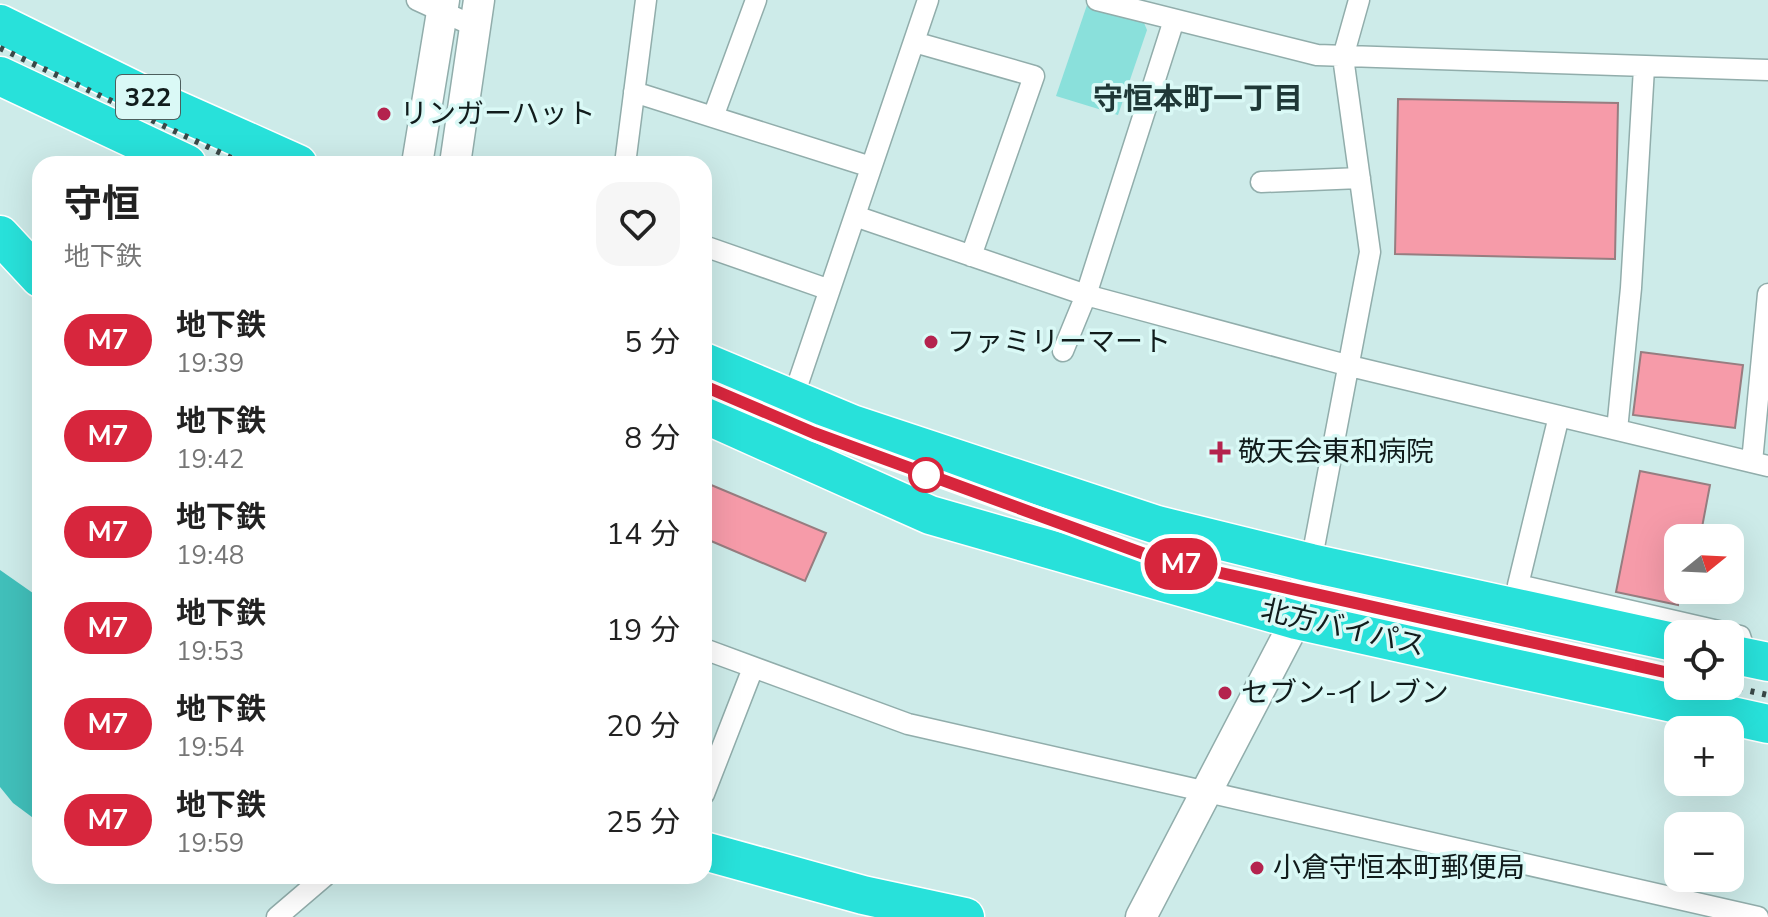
<!DOCTYPE html>
<html lang="ja">
<meta charset="utf-8">
<style>
body{margin:0;font-family:"Nunito Sans","Noto Sans JP",sans-serif;background:#f6f6f6;color:#222;height:100vh;display:flex;flex-direction:column;font-size:30px;white-space:nowrap}
*{box-sizing:border-box;margin:0}
p{font-size:26px;color:#767676}
.icon{flex:none;width:44px;height:44px;fill:none;stroke:currentColor;stroke-width:2;stroke-linecap:round;stroke-linejoin:round}
.map{position:relative;flex:1;overflow:hidden}
.panel{position:absolute;left:32px;top:156px;width:680px;height:728px;display:flex;flex-direction:column;background:#fff;border-radius:24px;box-shadow:0 8px 32px #0002}
.panel>*{flex:none}
.badge{padding:0 16px;border-radius:26px;font-size:28px;line-height:52px}
.needle{width:52px;rotate:72deg}
.buttons{position:absolute;left:1664px;top:524px;display:grid;gap:16px}
.buttons a{display:grid;place-items:center;width:80px;height:80px;border-radius:16px;background:#fff;box-shadow:0 8px 32px #0002;font-size:40px}
.map>.badge{position:absolute;translate:-50% -50%;box-shadow:0 0 0 4px #fff}
.round{display:grid;place-items:center;flex:none;width:84px;height:84px;border-radius:24px;background:#f6f6f6}
.summary{display:flex;align-items:center;justify-content:space-between;height:136px;padding:0 32px}
h1{font-size:38px;font-weight:700;line-height:60px}
ul{padding:0;list-style:none}
li{display:flex;align-items:center;gap:24px;height:96px;padding:0 32px}
li div{flex:1}
li b{display:block;font-size:30px}
li em{font-style:normal}
li .badge{min-width:88px;font-weight:700;text-align:center}
.map>svg:first-child{display:block}
.green{fill:#8ae0db}
.forest{fill:#41bfba}
.building{fill:#f69ba9;stroke:#977d80;stroke-width:2}
.lines{fill:none;stroke-linecap:round;stroke-linejoin:round}
.street-casing{stroke:#91adab;stroke-width:23}
.secondary-casing{stroke:#91adab;stroke-width:33}
.highway-casing{stroke:#fff;stroke-width:41}
.street{stroke:#fff;stroke-width:20}
.secondary{stroke:#fff;stroke-width:30}
.highway{stroke:#28e1da;stroke-width:38}
.rail{stroke:#394847;stroke-width:6;stroke-dasharray:4 8;stroke-linecap:butt}
.line-casing{stroke:#fff;stroke-width:18}
.line{stroke:#d7263d;stroke-width:12}
.poi-dot{fill:#b4234e;stroke:#daf9f6;stroke-width:3}
.stop-dot{fill:#fff;stroke:#d7263d;stroke-width:4}
.labels{text-anchor:middle;dominant-baseline:central;stroke-width:7;stroke-linejoin:round;paint-order:stroke}
.shield{fill:#daf9f6;stroke:#4d5e5d;stroke-width:2}
.shield-label{font-size:26px;font-weight:bold;fill:#111c1c}
.poi-label{font-size:28px;fill:#111c1c;stroke:#daf9f6;text-anchor:start}
.street-label{font-size:28px;fill:#111c1c;stroke:#daf9f6}
.neighbourhood-label{font-size:30px;font-weight:bold;fill:#1f3837;stroke:#daf9f6}
</style>
<div class="map">
<svg width="1768" height="917" viewBox="0 0 1768 917">
<rect width="100%" height="100%" fill="#cdebe9"/>
<!-- green -->
<path class="green" d="M1087,5L1142,18L1147,30L1118,115L1056,96Z"/>
<!-- forest -->
<path class="forest" d="M0,570L40,598V823L13,803L0,787Z"/>
<!-- building -->
<path class="building" d="M1398,99L1618,103L1615,259L1395,254Z
M1641,352L1743,365L1735,428L1633,415Z
M1640,471L1710,485L1700,538H1678V605L1616,592Z
M704,482L826,533L805,581L704,538Z"/>
<g class="lines">
<!-- street casing -->
<g class="street-casing">
<path id="street" d="M417,0L476,27
M1097,0L1317,55L1768,70
M914,42L1034,76L971,256
M634,92L871,167
M713,117L756,0
M625,164L646,0
M1261,182L1360,178
M855,216L1086,295L1350,366L1768,466
M704,246L827,289
M1063,351L1086,295L1174,20
M792,401L928,0
M1559,416L1518,585L1740,636L1747,658
M1617,430L1631,288L1644,68
M1752,462L1768,294
M1311,563L1370,252L1343,57L1359,0
M704,649L908,724L1758,917
M704,794L753,668
M277,917L325,876"/>
</g>
<!-- secondary casing -->
<g class="secondary-casing">
<path id="secondary" d="M417,164L444,0
M455,164L479,0
M1141,917L1296,620L1311,563"/>
</g>
<!-- highway casing -->
<g class="highway-casing">
<path id="highway" d="M0,24L148,97L298,164
M0,76L187,164
M0,235L40,278
M704,362L852,424L1157,525L1311,563L1678,643
M704,414L930,515L1296,620L1768,724
M1730,654L1768,662
M704,851L863,895L965,917"/>
</g>
<!-- street -->
<use href="#street" class="street"/>
<!-- secondary -->
<use href="#secondary" class="secondary"/>
<!-- highway -->
<use href="#highway" class="highway"/>
<!-- rail -->
<path class="rail" d="M0,48L244,164
M704,386L814,433L1158,559L1678,675
M1727,686L1768,695"/>
</g>
<g class="lines">
<!-- line casing -->
<g class="line-casing">
<path id="line" d="M704,386L814,433L1158,559L1678,675"/>
</g>
<!-- line -->
<use href="#line" class="line"/>
</g>
<!-- markers -->
<g class="poi-dot">
<circle cx="384" cy="114" r="8"/>
<circle cx="931" cy="342" r="8"/>
<path d="M1216 440h8v8h8v8h-8v8h-8v-8h-8v-8h8z"/>
<circle cx="1225" cy="693" r="8"/>
<circle cx="1257" cy="868" r="8"/>
</g>
<circle class="stop-dot" cx="926" cy="475" r="16"/>
<g class="labels">
<!-- shield labels -->
<rect class="shield" x="116" y="75" width="64" height="44" rx="6"/>
<g class="shield-label">
<text x="148" y="97">322</text>
</g>
<!-- poi labels -->
<g class="poi-label">
<text x="400" y="114">リンガーハット</text>
<text x="947" y="342">ファミリーマート</text>
<text x="1238" y="452">敬天会東和病院</text>
<text x="1241" y="693">セブン-イレブン</text>
<text x="1273" y="868">小倉守恒本町郵便局</text>
</g>
<!-- street labels -->
<g class="street-label">
<text transform="translate(1343 628) rotate(13)">北方バイパス</text>
</g>
<!-- neighbourhood labels -->
<g class="neighbourhood-label">
<text x="1198" y="99">守恒本町一丁目</text>
</g>
</g>
</svg>
<div class="buttons">
<a><svg class="needle" viewBox="-14 -14 28 28"><path d="M0-13l5 13h-10z" fill="#e53935"/><path d="M0 13l5-13h-10z" fill="#767676"/></svg></a>
<a><svg class="icon" aria-label="locate" viewBox="0 0 24 24"><circle cx="12" cy="12" r="6"/><path d="M12 2v4M12 18v4M2 12h4M18 12h4"/></svg></a>
<a>+</a>
<a>−</a>
</div>
<b class="badge" style="left:1181px;top:564px;background:#d7263d;color:#fff">M7</b>
<section class="panel">
<div class="summary"><div><h1>守恒</h1><p>地下鉄</p></div><a class="round"><svg class="icon" aria-label="heart" viewBox="0 0 24 24"><path d="M12 20l-8-8c-3-5 5-10 8-4 3-6 11-1 8 4z"/></svg></a></div>
<ul>
<li><span class="badge" style="background:#d7263d;color:#fff">M7</span><div><b>地下鉄</b><p>19:39</p></div><em>5 分</em></li>
<li><span class="badge" style="background:#d7263d;color:#fff">M7</span><div><b>地下鉄</b><p>19:42</p></div><em>8 分</em></li>
<li><span class="badge" style="background:#d7263d;color:#fff">M7</span><div><b>地下鉄</b><p>19:48</p></div><em>14 分</em></li>
<li><span class="badge" style="background:#d7263d;color:#fff">M7</span><div><b>地下鉄</b><p>19:53</p></div><em>19 分</em></li>
<li><span class="badge" style="background:#d7263d;color:#fff">M7</span><div><b>地下鉄</b><p>19:54</p></div><em>20 分</em></li>
<li><span class="badge" style="background:#d7263d;color:#fff">M7</span><div><b>地下鉄</b><p>19:59</p></div><em>25 分</em></li>
</ul>
</section>
</div>
